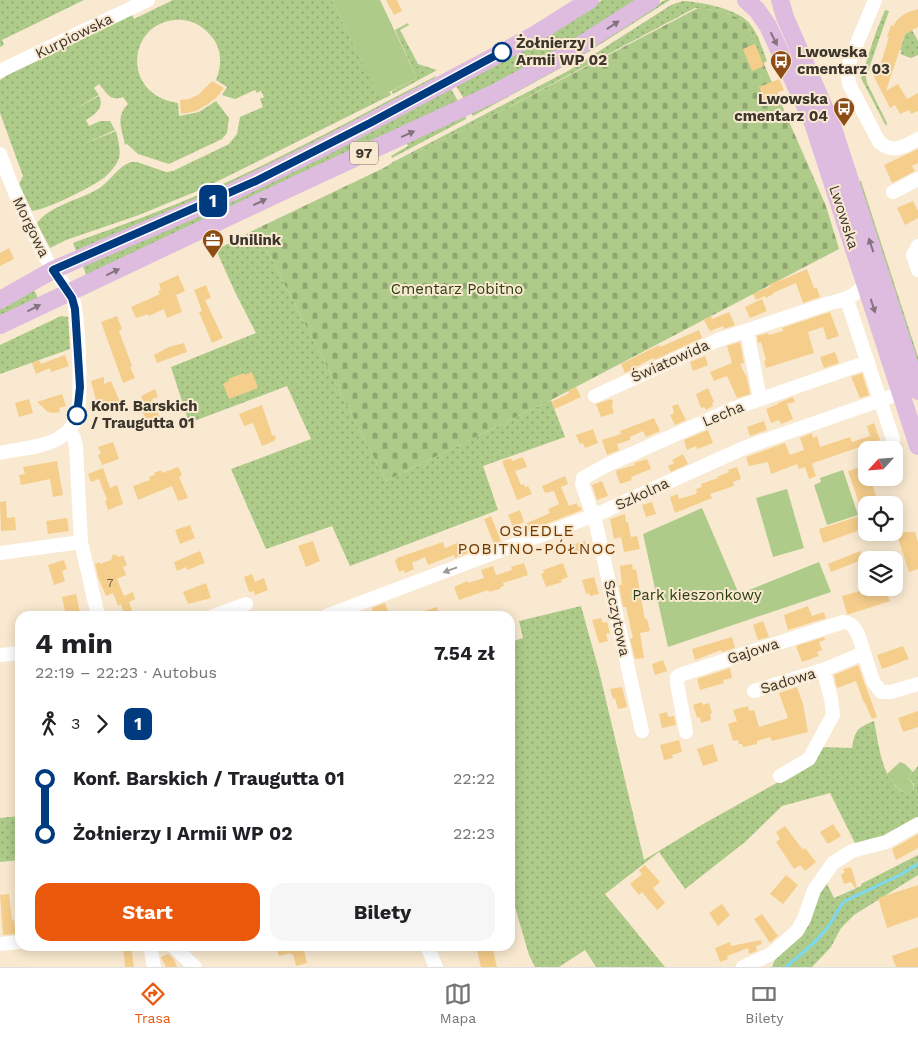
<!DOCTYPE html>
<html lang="pl">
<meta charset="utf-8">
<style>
body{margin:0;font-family:"Work Sans",sans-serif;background:#f6f6f6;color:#202124;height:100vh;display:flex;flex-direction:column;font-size:19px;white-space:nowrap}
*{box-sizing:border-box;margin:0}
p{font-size:16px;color:#757577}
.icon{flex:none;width:28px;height:28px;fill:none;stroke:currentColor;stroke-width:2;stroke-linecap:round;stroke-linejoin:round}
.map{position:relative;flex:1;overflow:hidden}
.panel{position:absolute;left:15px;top:611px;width:500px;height:340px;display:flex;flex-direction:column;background:#fff;border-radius:15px;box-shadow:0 2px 12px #0003}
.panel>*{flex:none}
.badge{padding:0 10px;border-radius:8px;font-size:18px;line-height:32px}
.needle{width:32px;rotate:244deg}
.buttons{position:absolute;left:858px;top:441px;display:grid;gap:10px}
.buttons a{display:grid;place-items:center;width:45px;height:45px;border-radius:10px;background:#fff;box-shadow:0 2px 12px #0003;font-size:25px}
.map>.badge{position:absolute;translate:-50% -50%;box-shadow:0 0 0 2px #fff}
.legs{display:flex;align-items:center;gap:8px;height:55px;padding:0 20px;font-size:16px}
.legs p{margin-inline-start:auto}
.head{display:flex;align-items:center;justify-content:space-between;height:85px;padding:0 20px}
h1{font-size:28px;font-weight:700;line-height:38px}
.action{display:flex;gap:10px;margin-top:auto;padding:10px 20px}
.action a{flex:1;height:58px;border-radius:15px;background:#ea580c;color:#fff;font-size:20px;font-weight:700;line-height:58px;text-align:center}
.action a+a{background:#f6f6f6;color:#202124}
ul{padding:0 20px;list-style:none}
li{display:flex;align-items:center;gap:18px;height:55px;font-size:19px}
li i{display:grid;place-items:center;width:8px;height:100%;margin:0 6px;background:currentColor}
li i::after{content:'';width:12px;height:12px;margin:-6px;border:4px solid;border-radius:50%;background:#fff}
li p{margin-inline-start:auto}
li:first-child i{background:linear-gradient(#0000 50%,currentColor 0)}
li:last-child i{background:linear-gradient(currentColor 50%,#0000 0)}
.tab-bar{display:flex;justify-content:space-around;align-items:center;height:70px;border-top:1px solid #e0e0e0;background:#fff;font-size:14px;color:#757577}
.tab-bar a{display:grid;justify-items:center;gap:2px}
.tab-bar .selected{color:#ea580c}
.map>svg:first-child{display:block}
.grass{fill:url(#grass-dots)}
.cemetery{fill:url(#cemetery-stones)}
.park{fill:#aecb8a}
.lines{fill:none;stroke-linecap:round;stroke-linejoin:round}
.stream{stroke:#7bd8ef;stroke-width:3}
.building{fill:#f5ce8c}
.minor{stroke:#fff;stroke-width:14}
.major{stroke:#ddbce0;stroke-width:18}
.oneway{fill:#84727e}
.oneway2{fill:#9e9a96}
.line-1-casing{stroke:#fff;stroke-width:11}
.line-1{stroke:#003b80;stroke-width:8}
.stop-1-dot{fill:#fff;stroke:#003b80;stroke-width:2.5}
.labels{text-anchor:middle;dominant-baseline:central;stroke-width:4;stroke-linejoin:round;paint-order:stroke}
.number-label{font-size:12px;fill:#6a5c45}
.shield{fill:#f9e9d0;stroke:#756c5e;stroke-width:1}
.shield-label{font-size:14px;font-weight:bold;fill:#3c362d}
.street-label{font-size:15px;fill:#3c362d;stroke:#f9e9d0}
.stop-label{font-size:15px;font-weight:bold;fill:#3c362d;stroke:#f9e9d0;text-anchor:start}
.poi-label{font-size:15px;font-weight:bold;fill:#3c362d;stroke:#f9e9d0;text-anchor:start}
.park-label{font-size:15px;fill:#2d3f10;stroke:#f9e9d0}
.neighbourhood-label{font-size:16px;letter-spacing:1px;fill:#713800;stroke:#f9e9d0}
</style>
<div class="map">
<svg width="918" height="967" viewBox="0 0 918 967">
<defs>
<pattern id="grass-dots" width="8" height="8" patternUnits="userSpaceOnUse" patternTransform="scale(1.25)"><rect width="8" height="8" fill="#aecb8a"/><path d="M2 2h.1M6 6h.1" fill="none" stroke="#8fa671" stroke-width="1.8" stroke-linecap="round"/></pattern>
<pattern id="cemetery-stones" width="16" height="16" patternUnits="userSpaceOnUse" patternTransform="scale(1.25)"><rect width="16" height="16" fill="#aecb8a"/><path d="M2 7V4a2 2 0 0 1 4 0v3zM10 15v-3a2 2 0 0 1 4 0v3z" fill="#8fa671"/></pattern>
</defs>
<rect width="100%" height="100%" fill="#f9e9d0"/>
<!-- grass -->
<path class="grass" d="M0,0H84L2,40L4,45L0,47Z
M173,0H332L379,96L390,92L391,95L202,189L139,215L66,240L50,248L37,223C51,205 79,200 98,189C110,182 117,167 131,162H137L166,172L173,171L229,144L237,134L240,117L263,107L260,99L264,97L261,91L257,93L255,90L235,99L222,95L227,87L216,80C222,66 222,49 212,37C205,28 195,21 183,20C129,16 117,94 178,103L179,116L199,112L216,101L229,118L227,133L222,139L169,164L138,154L127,144L125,145C122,129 115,117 128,104L123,97C110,102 107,93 99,84L94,88L99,95L71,111L99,96C105,107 95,115 86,120L89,126L100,121H110L115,130L86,143L116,131C118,139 121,151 119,158C117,165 110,172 105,177C94,186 46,210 32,211L19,184L23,176L0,113V80L5,77L4,75L132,14L134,19Z
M602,0H639L593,30L465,101L455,84L568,22Z
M665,0H670L577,59L473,116L470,112Z
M683,1C700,2 733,8 746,20C757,29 762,48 767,61L763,63L745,21L722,11L695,8L482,121L384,168L393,162L568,71L671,5Z
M885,10L889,11L866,77L867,83L887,123L886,126L861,78L876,32Z
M408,23L409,25L400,30L418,64L437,70L393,94L392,91L417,78L395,30Z
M912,30L918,41V55L911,58L900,54L902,51L900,50L905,34Z
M436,76L434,81L253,175L76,251L73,243L75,242C120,226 164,210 207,191C285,157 360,115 436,76Z
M450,87L459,103L87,278L83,266L180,224Z
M465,114L466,119L392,158L391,156L408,146L406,142Z
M861,181L918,357V374L856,182Z
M256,229L386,481L551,400L565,437L483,466L498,510L350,566L332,526L266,549L231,469L311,439L287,386L189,423L171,367L256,333L235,292L216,250Z
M33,288L38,298L0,316V307Z
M61,316L68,317L70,349L0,374V345Z
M581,606L599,671L644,860L705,823L782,780L820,747L852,748C855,730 857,728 874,721C879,744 882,787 908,794L914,788V784L908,778L918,766V818L884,838L856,845L830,793L782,806L745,842L685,889L659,852L605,894L665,967H596L585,950L559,967H535L529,955L510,890V642L523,638L519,621Z
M20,816V860L0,862V818Z
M918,855V875L854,915L841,928L831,947L812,967H772L777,955L809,924L811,912L825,880L834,898L861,886V884Z"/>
<!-- cemetery -->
<path class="cemetery" d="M698,8L722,11L745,21L826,206L839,249L551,400L386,481L256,229L482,121Z"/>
<!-- park -->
<path class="park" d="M332,0H380L417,78L379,97Z
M843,470L858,515L827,525L814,485L821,482L820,478Z
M787,489L804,548L773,557L756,498Z
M702,508L739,594L819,562L831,592L668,647L643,534Z
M900,762L905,764L913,772L908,778L913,784L914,788L908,794C900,792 890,781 887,774Z"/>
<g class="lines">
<!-- stream -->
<path class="stream" d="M786,967C800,955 816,943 827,928C834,920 837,909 845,901L900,875L918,864"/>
</g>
<!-- building -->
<path class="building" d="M386,0H397L402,11L394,15Z
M918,9V27L905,34L886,91L898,84L907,99L918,93V111L911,114L909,110L900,114L895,105L890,108L874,77L878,65L880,66L889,37H887L891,25L893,26L898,19L906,13Z
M755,44L764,66L752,71L743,49Z
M779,79L784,90L776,93L778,99L766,104L759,87Z
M212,81L224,88L217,97L208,104L196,111L181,114L180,100L189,99L198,95Z
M918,149V163L912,166L915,171L892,183L884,165Z
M913,201L918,211V218L905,225L897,208Z
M9,248L14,259L0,266V253Z
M807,269L814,288H817L820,297L803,303L796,283L773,293V294L766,298L765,296L756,300L753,294L771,286L770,284L779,280V281Z
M178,275L185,291L176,295L182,312L167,318L164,309L149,316L148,314L136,318L131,307L160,294L158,291L161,290L159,284Z
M206,285L211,298L205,300L223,338L212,343L199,312L202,311L194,290Z
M762,299L767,311L750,318L745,307Z
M729,312L735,325L724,329L723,326L710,331L704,320L711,316L712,319Z
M830,312L839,336L827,340L823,327L808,332L814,353L766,368L764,361L766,360L761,342L758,343L757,336L768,333L769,335L783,331L782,328Z
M117,316L122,329L119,331L132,366L130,367L135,378L123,383L101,322Z
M699,330L702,338L654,360L653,358L625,373L621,364L659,345L660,347Z
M740,342L744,363L740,364L747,378L750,394L737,398L727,376L714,381L710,372L732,363L727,346Z
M184,343L187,352L157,363L154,355L169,347Z
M835,352L839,363L824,368L820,357Z
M65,355L69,366L51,372L50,368L36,374L32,363L39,360L41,364Z
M705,356L708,365L693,371L690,362Z
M252,372L258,388L229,399L223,384L229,381L228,379L244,373L245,375Z
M862,373L869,395L860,398L851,377Z
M104,377V384L111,381L121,404L99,412L91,381Z
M576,387L581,397L555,409L551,402L569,393L568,391Z
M708,388L714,402L712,403L713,406L706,410L704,407L701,408L696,394Z
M155,389L158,397L152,399L161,420L148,425L141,408L145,407L141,396Z
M62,394L66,406L59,408L60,412L53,413L48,412L37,402Z
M793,397L795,402L787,404L793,419L781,424L779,420L771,423L766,409L778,404V403Z
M29,399L33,413L19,417L15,403Z
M611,399L613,401L612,407L614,413L601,417L596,404Z
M678,404L686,420L675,425L670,415L674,413L672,406Z
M262,405L272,435L276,436L274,441L262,446L253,423L244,426L239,414Z
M654,418L660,431L646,437L643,431L630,437V440L617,444L619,450L607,455L602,440L621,434L620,431Z
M764,421L767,430L750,436L747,427Z
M874,423L880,440L813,463L812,464L816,476L809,479L805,467L799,469L797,464L771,474L768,462L749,466L746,457L785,443L790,455L804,450L800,438L812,433L813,438L817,436L820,447L850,437L852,442L870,436L867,426Z
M593,429L598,443L585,448L583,443L580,444L576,435Z
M708,430L713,443L697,449L696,446L687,450L684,440Z
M113,442L119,459L102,465L98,455L101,453L98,447Z
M683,454L688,464L671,472L668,466L674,463L672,460Z
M523,457L527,467L515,471L521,485L524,484L525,487L528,486L532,494L517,500L502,461L511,458L512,461Z
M647,459L651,469L631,477L632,480L620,484L616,472L617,470L635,465L634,463Z
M57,461L63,495L53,497L50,479L21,485L19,475L25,474L23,467Z
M866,465V478H870L879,505H866V528L823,543L819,529L863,515L848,471Z
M178,467L182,475L179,477L188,498L178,501L172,486L138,500L133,486L150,480L149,477L155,475L154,473L161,470L162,473Z
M737,467L741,479L733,482L734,486L710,494L712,498L675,513L670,497L678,494L679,499L696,494L697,492L696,489L702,487L701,484L718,478L717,477L729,472L728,470Z
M103,468L110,488L117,485L123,504L108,510L105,501L107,500L99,479L91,482L88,474Z
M565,476L568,484L561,487L569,506L577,503L578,507L580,506L582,510L528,531L525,524L550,513L548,509L559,504L554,491L545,493L542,486Z
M602,481L608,496L597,500L592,485Z
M6,501L7,518L15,517L16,530L1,531L0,502Z
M652,502L656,514L646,517L642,505Z
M520,510L524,522L513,527L508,515Z
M625,514L626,522H628L631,537L637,536L640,549L624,552L621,537L614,539L610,519Z
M491,516L501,541L494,544L484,519Z
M67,518L69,531L48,534L46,521Z
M190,525L195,538L180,544L175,530Z
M896,532H915L918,542V569L909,572Z
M313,541L320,561L306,567L298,546Z
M585,541L586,545L589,547L587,552L574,556L570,545Z
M443,542L445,548L457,543H460L461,546L464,545L468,553L455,558L454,555L428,565L425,557L412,563L414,569L405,573L404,570L399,572L395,561L397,558Z
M200,551L205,563L187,570L186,567L177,571L174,562Z
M860,551L864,559L831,572L828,564Z
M113,554L119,557L123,555L127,565L123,567L126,575L117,579L124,596L133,592L135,599L129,602L132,610L124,613L121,604L118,606L113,593L106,596L98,577L95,564L99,562L100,564L111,560Z
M64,560L67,569L62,571L65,581L54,585L48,565Z
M524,563L528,575L503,583L504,586L501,587L500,589L489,592L488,590L459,600L454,587L467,581L468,583L484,578L481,570L493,566L496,575L512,570L511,567Z
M563,563L568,577L561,580L562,582L546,587L541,574L544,573L543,570Z
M632,564L633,570L636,569L644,614L645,619H647L650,631L640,633L644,658L635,659L630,639L633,638L626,607H623L619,585H622L620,566Z
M252,574L255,582L264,578L268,590L255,595L254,591L249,592L244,577Z
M594,577L599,594L590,596L589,593L586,594L582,580Z
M206,583L211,598L188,604L183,592Z
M884,588L890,601L850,614H847L842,596L860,591L861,595Z
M76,594L80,613L66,616L62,597Z
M385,603L389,614L382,616H374L372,608Z
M808,606L812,616L824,612L826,618L788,630L784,615Z
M437,607L440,616H412V615Z
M601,618L603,623L607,622L610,633L606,634L608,641L599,643L592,620Z
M763,621L769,637L758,640L753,625Z
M732,637L735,648L722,652L721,650L695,660L692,649Z
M824,637L825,640L819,642L822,650L817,652L819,656L802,662L796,646Z
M903,646L909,659L882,669L877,655Z
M663,660L667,671L655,675L652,664Z
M858,665L877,717L872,719L865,703H864L856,681L837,688L834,675Z
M730,668L732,678L723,680L724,683L700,690L697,679Z
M622,687L627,707L618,709L615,698L613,699L610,689Z
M797,687L803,704L808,732L772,741L770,737L757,741V744L743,747L742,744H739L738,740L733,741L728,724L737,721L733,710L748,706L749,711L754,710L759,727L788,718L779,693Z
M702,702L703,705L709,703L712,713L710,714L711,720L701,723L700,717L697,718L693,705Z
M918,711V727L903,732L898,718Z
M667,712L668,717L674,716L676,725L662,728L659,714Z
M679,740L682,752L672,755L673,758L664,760L660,745Z
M713,744L718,761L703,766L697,749Z
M833,824L841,836L830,843H827L820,832Z
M785,826L803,850L805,848L816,862L805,871L800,865L794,869L776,842L780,839L776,832Z
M918,834V848L896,860L892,849Z
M645,865L660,882L653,888L665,903L657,910L642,892L639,895L630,884L642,874L639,870Z
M851,867L857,887L855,888L851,882L844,884L841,875L845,872L843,869Z
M786,875L798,885L783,904L770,894Z
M918,885V917L887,928L878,898Z
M9,894L12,921L14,920L16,934L3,935L0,895Z
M722,904L730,915L718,926L709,913Z
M762,914L778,936L770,943L754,919Z
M761,940L762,944L756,946L757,951L749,954L748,948L727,956L728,959L720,962L715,948L730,942L731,946Z
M123,946H131L134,967H125Z
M276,946H307V949L304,950L307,963L296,966L293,954L291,955L290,953L279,956Z
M476,946H492L497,967H481Z
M918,947V967H896L892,956Z
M168,954L174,959L177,967H166L161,957Z"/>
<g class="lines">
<!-- minor -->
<path class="minor" d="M875,0L848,65V76L849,84L879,142C893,154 904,147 918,139
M0,71L148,0
M0,154C13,191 30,228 48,262C55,274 66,284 72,297C79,311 82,399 77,415C75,423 70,431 62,436C48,447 18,449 0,453
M893,192L918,179
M918,246L913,255L918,270
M847,300L893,439V446L890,450
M747,331L760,399
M595,396L718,340L830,303C848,299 853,297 866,283
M69,430L74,438L76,447L81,542L98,616
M0,553L81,542
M213,616L246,604
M326,616L600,513L746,447L901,393
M0,655L20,653
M754,691L823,670L864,653L873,681L881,692H891L918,684
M642,731L596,524L582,484L583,478L607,465L735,408L868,362
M686,732L677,683V677L680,675L843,622C857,622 860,641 864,653
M780,776L809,759L833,715L831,698L823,670
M0,944L20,942
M150,946L154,967
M173,946L195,967
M427,946L436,967
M743,967L771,954L797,931L804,919L814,890L833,863L852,851L886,842L918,824"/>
<!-- major -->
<path class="major" d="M746,0L757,10L768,26L813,123L918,446
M780,0L785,17L833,128L918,391
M0,300L53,270L218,199L320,149L531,37L590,0
M0,325L296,185L497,92L570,52L651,0"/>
</g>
<!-- one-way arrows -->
<defs><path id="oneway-solid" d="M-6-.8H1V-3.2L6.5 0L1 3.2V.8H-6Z" transform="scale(1.25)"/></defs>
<g class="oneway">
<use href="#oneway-solid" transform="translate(613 25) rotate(-33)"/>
<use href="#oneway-solid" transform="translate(774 39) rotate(64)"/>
<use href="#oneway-solid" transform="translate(408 134) rotate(-24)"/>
<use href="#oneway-solid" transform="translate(260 202) rotate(-25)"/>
<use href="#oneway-solid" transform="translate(871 245) rotate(-108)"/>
<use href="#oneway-solid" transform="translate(113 272) rotate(-26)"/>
<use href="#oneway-solid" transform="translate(873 306) rotate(72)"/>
<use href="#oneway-solid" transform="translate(34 308) rotate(-27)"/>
</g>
<use class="oneway2" href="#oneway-solid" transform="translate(450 570) rotate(160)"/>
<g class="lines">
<!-- line-1 casing -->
<g class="line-1-casing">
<path id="line-1" d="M77,415L80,387L75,309L72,298L53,270L256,181L370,123L502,52"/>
</g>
<!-- line-1 -->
<use href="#line-1" class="line-1"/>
</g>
<!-- icons -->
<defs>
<g id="bus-pin" transform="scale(1.125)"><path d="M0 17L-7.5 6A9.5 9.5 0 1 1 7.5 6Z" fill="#8c4c14" stroke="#f9e9d0"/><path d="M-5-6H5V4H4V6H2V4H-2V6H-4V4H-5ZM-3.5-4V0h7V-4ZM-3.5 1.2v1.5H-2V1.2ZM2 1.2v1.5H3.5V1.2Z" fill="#fff"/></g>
<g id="office-pin" transform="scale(1.125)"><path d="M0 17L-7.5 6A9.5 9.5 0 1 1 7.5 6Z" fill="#8c4c14" stroke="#f9e9d0"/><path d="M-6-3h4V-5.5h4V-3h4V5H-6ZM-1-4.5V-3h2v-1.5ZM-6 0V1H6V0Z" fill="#fff"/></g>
</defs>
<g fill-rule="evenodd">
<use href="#bus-pin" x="781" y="61"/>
<use href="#bus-pin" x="844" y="108"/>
<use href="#office-pin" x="213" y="240"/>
</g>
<!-- markers -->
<g class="stop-1-dot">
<circle cx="502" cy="52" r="9"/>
<circle cx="77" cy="415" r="9"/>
</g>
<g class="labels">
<!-- number labels -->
<g class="number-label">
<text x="110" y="583">7</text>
</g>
<!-- shield labels -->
<rect class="shield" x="350" y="141.5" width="28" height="23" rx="4"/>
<g class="shield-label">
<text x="364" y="153">97</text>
</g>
<!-- street labels -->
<g class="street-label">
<text transform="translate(74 36) rotate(-26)">Kurpiowska</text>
<text transform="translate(844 217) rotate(72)">Lwowska</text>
<text transform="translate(31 227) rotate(64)">Morgowa</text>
<text transform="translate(670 361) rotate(-24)">Światowida</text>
<text transform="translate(723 414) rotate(-23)">Lecha</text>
<text transform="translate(642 494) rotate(-25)">Szkolna</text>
<text transform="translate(617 618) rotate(78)">Szczytowa</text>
<text transform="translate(753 651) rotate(-18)">Gajowa</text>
<text transform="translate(788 681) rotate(-17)">Sadowa</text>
</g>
<!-- stop labels -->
<g class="stop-label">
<text x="516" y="43">Żołnierzy I<tspan x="516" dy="17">Armii WP 02</tspan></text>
<text x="91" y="406">Konf. Barskich<tspan x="91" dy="17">/ Traugutta 01</tspan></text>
</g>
<!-- poi labels -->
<g class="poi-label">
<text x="797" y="52">Lwowska<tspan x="797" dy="17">cmentarz 03</tspan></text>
<text x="828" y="99" text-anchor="end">Lwowska<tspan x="828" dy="17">cmentarz 04</tspan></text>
<text x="229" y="240">Unilink</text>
</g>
<!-- park labels -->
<g class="park-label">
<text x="457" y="289">Cmentarz Pobitno</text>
<text x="697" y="595">Park kieszonkowy</text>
</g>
<!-- neighbourhood labels -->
<g class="neighbourhood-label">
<text x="537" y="530">OSIEDLE<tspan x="537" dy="18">POBITNO-PÓŁNOC</tspan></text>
</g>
</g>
</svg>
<div class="buttons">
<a><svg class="needle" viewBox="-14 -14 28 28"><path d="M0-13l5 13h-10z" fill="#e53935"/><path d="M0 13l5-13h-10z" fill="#757577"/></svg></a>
<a><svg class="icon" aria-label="locate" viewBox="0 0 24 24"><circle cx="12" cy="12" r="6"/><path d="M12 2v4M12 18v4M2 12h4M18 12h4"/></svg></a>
<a><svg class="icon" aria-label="layers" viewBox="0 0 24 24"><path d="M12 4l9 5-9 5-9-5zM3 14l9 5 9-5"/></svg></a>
</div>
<b class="badge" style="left:213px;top:201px;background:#003b80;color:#fff">1</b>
<section class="panel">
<div class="head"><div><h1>4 min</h1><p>22:19 – 22:23 · Autobus</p></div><b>7.54 zł</b></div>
<div class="legs"><svg class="icon" aria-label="walk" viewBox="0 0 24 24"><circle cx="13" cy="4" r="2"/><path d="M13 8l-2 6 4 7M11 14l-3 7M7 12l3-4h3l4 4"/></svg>3<svg class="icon" aria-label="forward" viewBox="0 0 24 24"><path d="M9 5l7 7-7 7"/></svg><b class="badge" style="background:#003b80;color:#fff">1</b></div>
<ul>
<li><i style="color:#003b80"></i><b>Konf. Barskich / Traugutta 01</b><p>22:22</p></li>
<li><i style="color:#003b80"></i><b>Żołnierzy I Armii WP 02</b><p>22:23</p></li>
</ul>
<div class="action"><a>Start</a><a>Bilety</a></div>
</section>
</div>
<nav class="tab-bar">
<a class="selected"><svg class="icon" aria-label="directions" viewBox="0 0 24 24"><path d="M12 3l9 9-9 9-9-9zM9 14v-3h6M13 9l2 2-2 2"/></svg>Trasa</a>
<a><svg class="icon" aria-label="map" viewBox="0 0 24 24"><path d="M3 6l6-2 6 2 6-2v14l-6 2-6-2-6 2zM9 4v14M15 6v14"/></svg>Mapa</a>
<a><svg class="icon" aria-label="tickets" viewBox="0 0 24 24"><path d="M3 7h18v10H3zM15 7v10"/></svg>Bilety</a>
</nav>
